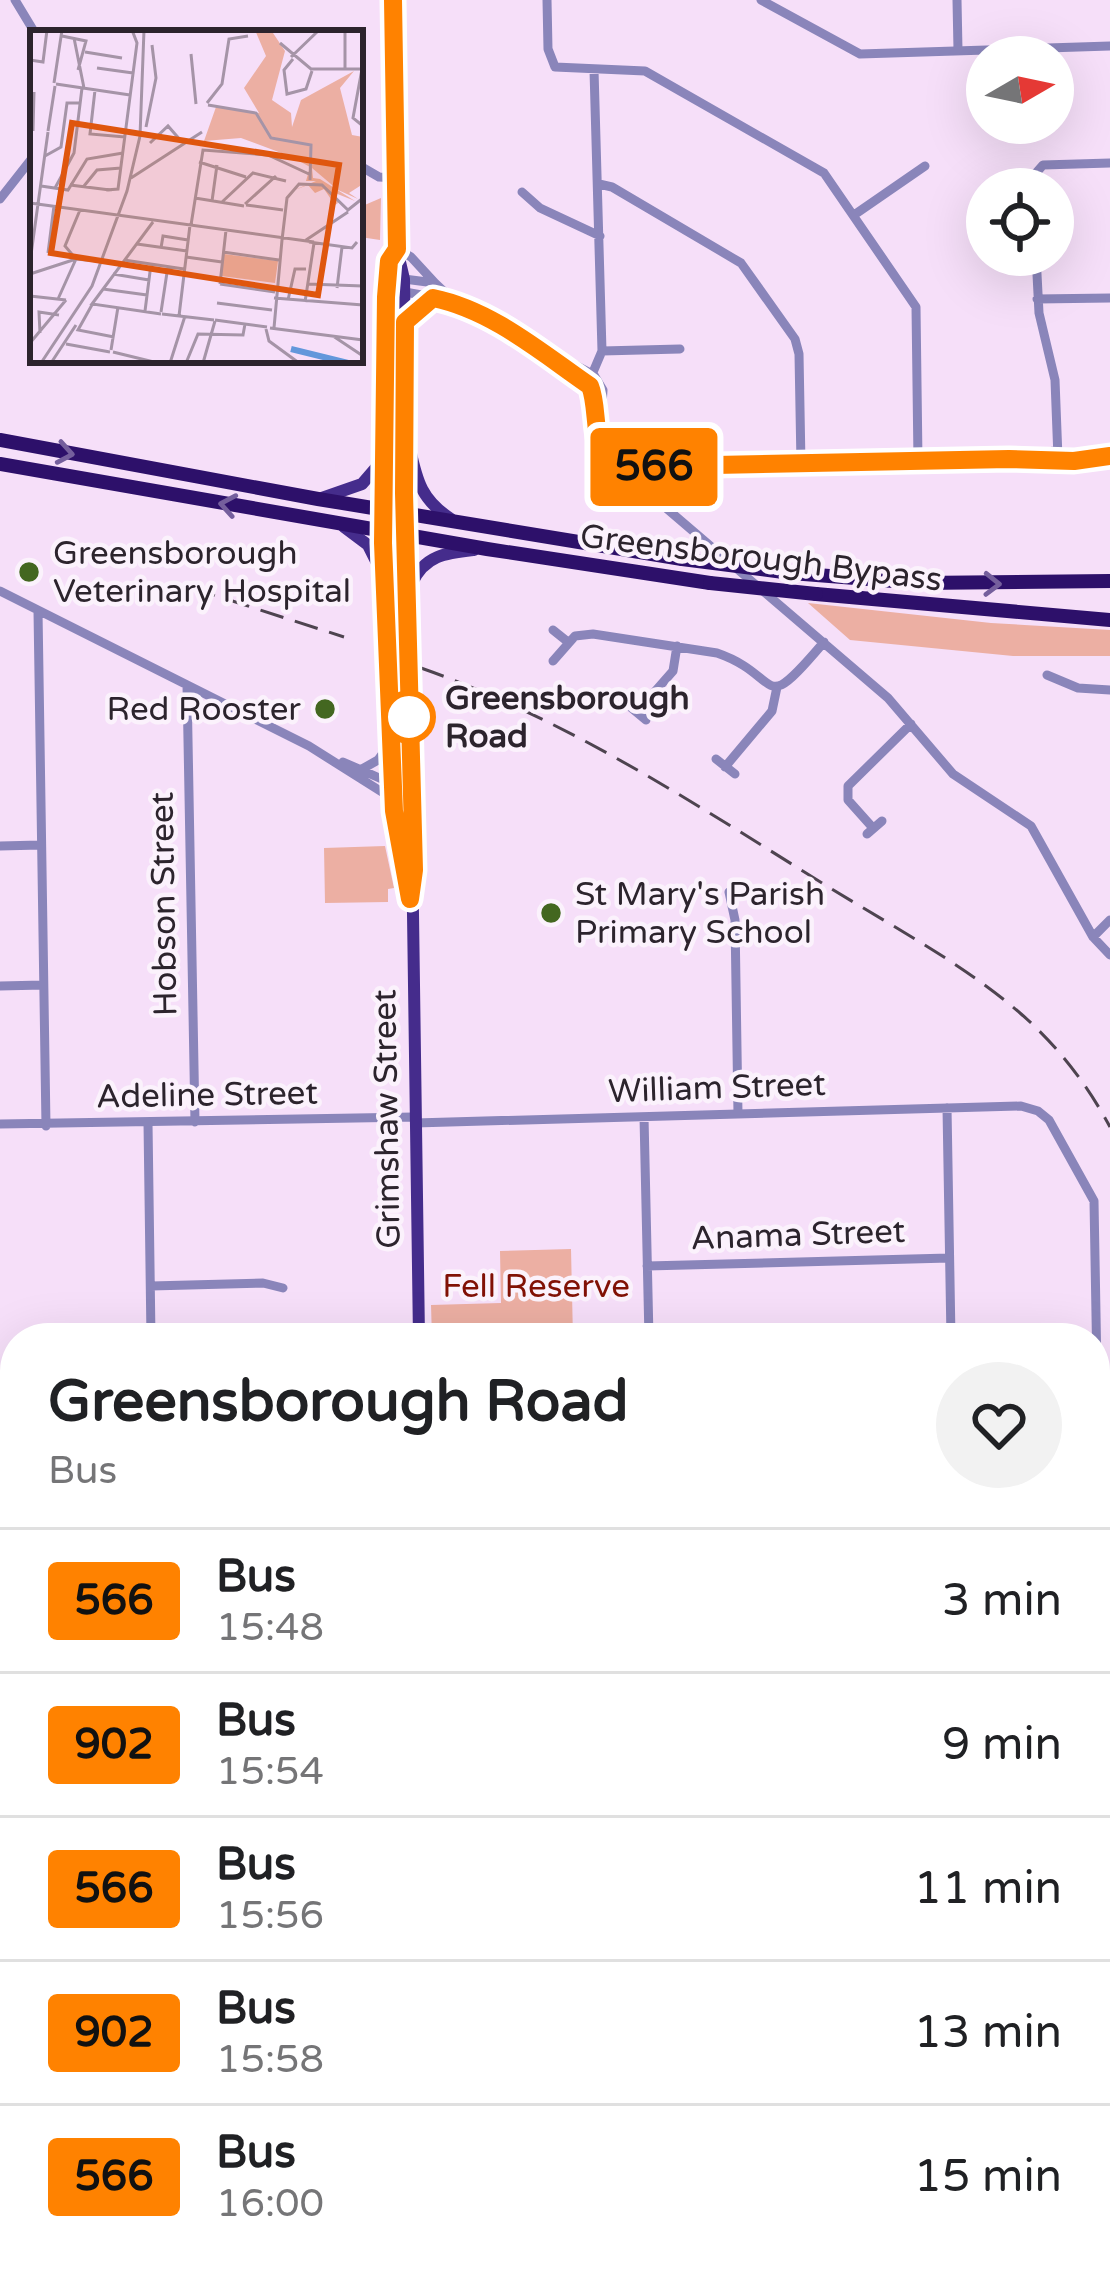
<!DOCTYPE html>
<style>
body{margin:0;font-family:"Varela Round",sans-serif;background:#f2f2f2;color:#202124;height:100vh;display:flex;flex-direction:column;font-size:45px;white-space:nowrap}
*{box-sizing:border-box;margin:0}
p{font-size:39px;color:#757577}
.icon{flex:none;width:66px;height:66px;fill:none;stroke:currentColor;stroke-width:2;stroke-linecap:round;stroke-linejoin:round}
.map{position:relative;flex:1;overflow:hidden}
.details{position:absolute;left:0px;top:1323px;width:1110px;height:948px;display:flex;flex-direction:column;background:#fff;border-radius:48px 48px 0 0;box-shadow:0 12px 48px #0002}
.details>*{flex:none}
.badge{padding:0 24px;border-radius:9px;font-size:42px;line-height:78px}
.needle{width:78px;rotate:81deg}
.controls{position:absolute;left:966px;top:36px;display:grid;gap:24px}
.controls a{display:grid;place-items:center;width:108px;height:108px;border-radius:50%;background:#fff;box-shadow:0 12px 48px #0002;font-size:60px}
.map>.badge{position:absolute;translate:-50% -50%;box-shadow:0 0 0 6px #fff}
.round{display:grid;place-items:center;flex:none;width:126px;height:126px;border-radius:63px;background:#f2f2f2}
.summary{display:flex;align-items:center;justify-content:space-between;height:204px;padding:0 48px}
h1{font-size:57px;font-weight:700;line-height:90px}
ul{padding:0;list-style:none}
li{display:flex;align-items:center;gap:36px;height:144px;padding:0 48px;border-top:3px solid #e0e0e0}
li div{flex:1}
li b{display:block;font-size:45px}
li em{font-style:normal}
li .badge{min-width:132px;font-weight:700;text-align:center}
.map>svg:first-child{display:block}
.green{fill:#ecafa3}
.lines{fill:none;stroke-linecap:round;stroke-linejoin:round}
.minor{stroke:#8a85ba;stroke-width:9}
.major{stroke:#452c8c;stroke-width:12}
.highway{stroke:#2d106a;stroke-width:14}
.rail{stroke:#4e4450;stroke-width:3;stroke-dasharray:24 12;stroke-linecap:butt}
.highway-bridge{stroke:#2d106a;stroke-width:14}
.oneway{stroke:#755f9d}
.line-casing{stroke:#fff;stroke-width:27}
.line{stroke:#ff8200;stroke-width:18}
.poi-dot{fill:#436720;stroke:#fbf2fc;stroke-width:4.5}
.stop-dot{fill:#fff;stroke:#ff8200;stroke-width:6}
.labels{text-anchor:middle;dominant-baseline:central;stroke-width:9;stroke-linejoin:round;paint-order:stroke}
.poi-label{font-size:33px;fill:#2c242d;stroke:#fbf2fc;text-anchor:start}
.street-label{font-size:33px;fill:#2c242d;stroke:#fbf2fc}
.stop-label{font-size:33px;font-weight:bold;fill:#2c242d;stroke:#fbf2fc;text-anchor:start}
.park-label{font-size:33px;fill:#811105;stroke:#fbf2fc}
.inset-river{fill:none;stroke:#6297db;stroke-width:6}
.inset-road{fill:none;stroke:#a594a7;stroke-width:3}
.view{fill:#df560e;fill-opacity:0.15;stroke:#df560e;stroke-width:6}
.inset-edge{fill:none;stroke:#2c242d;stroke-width:6}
</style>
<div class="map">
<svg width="1110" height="2271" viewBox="0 0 1110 2271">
<rect width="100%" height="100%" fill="#f6dff9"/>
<!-- green -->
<path class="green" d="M381,198L380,240L360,237V207Z
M808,603L991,623L1110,630V656H1013L850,640Z
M385,846L394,888L388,889V902L325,903L324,848Z
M571,1249L573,1338H432L431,1305L501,1303L500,1251Z
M1110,1894V1998L1102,2004L1105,2010L1095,2021V1943Z
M1103,2033L1104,2041H1110V2271H912L919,2256H1095V2034Z"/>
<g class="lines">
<!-- minor -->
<path class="minor" d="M15,0L35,33
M547,0L548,49L555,67L645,71L824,173L916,307L918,461
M761,0L860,54L1110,46
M957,0L958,50
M360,166L379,177L397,178
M599,184L612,187L741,263L795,339L799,354L801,464
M1035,189L1036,173L1043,165L1110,163
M522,192L540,208L600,236
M0,199L33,157
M854,215L925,166
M397,249L411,257L435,283
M1036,255L1039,313L1055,380L1058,458
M404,279L435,283L454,301L594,375
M405,292L454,301
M1037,299L1110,298
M405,321L433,298
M602,351L680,349
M553,359L588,384
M594,375L603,390L601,421
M588,384L593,392L601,454L616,467L1009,459L1054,451L1110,456
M588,384L602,351L594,70
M1027,461L1087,459
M647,467L651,492L659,502L888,698L953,774L1031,826L1093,937L1110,955
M0,591L309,746L393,799
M38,611L46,1126
M553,630L568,642
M553,661L575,636L593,634L717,653C784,676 758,720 824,642
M1047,675L1078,688L1110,690
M187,685L195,1122
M628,705L646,720
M637,712L673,671L677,646
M716,759L735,774
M343,762L393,784
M725,767L772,711L777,687
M362,769L378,760L389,745
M873,828L848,800V786L911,724
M867,834L882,821
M0,846L40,845
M729,892L735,920L738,1114
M1093,937L1110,920
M0,986L43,985
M947,1108L951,1338
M644,1117L649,1338
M148,1123L151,1338
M415,1123L1021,1106L1038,1111L1049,1120L1094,1201L1102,1655L1095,1732
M0,1124L414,1117
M647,1266L949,1258
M151,1286L263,1283L283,1288
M0,1432H15
M0,1904H15
M0,2025H15
M1095,2028H1110
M0,2168L15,2167
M87,2256V2271
M577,2256L593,2271
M597,2256L613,2271"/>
<!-- major -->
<path class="major" d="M393,0L397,249L404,279L419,1338
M397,249L389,261L381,462L383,543L394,811L409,892
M410,449C417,482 422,500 451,519
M319,499L362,484L381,462
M344,527L368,545L380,569
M412,583C425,555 446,553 474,550
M436,2256V2271
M847,2271L857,2256
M870,2271L878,2256"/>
<!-- highway -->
<path class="highway" d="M0,440L318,499L682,559
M0,464L487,549L710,583
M791,573L919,583L1110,581
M816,594L1110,620"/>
<!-- rail -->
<path class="rail" d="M192,588L344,637
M421,668C566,719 692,802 822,883C888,924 961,962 1020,1013C1057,1045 1087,1084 1110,1127
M1095,1903L1110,1819
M896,2271L902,2256"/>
<!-- highway-bridge -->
<path class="highway-bridge" d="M682,559L791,573
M710,583L816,594"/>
</g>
<!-- one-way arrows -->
<defs><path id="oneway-chevron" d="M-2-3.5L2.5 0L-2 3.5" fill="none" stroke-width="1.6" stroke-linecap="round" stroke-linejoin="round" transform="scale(3)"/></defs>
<g class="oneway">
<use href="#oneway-chevron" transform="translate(65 453) rotate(10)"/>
<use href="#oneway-chevron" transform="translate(228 505) rotate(-170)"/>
<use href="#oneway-chevron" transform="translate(992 584) rotate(1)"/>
</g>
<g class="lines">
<!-- line casing -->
<g class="line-casing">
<path id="line" d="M393,0L397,249L389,261L386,297L383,543L394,811L410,899L414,870L404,493L405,322L433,298C492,310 542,353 590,386C600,410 590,455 616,467L1009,459L1074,461L1110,456"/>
</g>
<!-- line -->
<use href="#line" class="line"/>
</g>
<!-- markers -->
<g class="poi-dot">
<circle cx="29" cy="572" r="12"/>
<circle cx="325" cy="709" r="12"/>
<circle cx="551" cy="913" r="12"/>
</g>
<circle class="stop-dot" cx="409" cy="717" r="24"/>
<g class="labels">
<!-- poi labels -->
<g class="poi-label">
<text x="53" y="553">Greensborough<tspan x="53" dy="38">Veterinary Hospital</tspan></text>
<text x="301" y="709" text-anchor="end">Red Rooster</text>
<text x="575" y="894">St Mary's Parish<tspan x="575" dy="38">Primary School</tspan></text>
</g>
<!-- street labels -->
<g class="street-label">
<text transform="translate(761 558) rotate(7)">Greensborough Bypass</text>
<text transform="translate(164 904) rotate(-91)">Hobson Street</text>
<text transform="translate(717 1088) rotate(-2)">William Street</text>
<text transform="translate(207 1095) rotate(-1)">Adeline Street</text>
<text transform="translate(387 1119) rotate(-91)">Grimshaw Street</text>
<text transform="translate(798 1235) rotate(-2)">Anama Street</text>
</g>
<!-- stop labels -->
<g class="stop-label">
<text x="445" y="698">Greensborough<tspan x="445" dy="38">Road</tspan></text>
</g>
<!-- park labels -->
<g class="park-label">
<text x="536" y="1286">Fell Reserve</text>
</g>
</g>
<!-- overview -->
<g transform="translate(30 30)">
<rect width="333" height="333" fill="#f6dff9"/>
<path d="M225,0H257L243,3L255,21L242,70L261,83L262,97L271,70L324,41L310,58L322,105L333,107V154L319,163L328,169L308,160L282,138L283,148L290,149L325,171L305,163L308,173L305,175L294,159L285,163L278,155L262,161L286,151H276L280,137L262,127L211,108L174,111L186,77L229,83L214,58L236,26ZM194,224L248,231L245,253L191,246Z" fill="#ecafa3"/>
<path class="inset-river" d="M261,319L318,333"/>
<path class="inset-road" d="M32,6L56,11L48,40M44,8L54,58M250,13L281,39H333M55,22L92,28M161,24L166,74M261,27L287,2M263,29L254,40L257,64L276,59L282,41M0,30L13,32L17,0M67,38L103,43M332,39L323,88L333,96M315,40V0M24,53L32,0M26,54L100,65M65,60L60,104L95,107M177,73L192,54L199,9L218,6M178,75L226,83L241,108L281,115L280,150M116,97L126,48L122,15M3,101L4,62M18,101L25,56M120,113L138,96L152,112M15,126L31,117L37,73H50M169,132L216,147M101,148L172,102M40,155L80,160M11,156L38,160L57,129L93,123M54,156L67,140L91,138M25,158L44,123L52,58M76,160L88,159L107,13L102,0M165,168L214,176M182,171L187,135M192,172L223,143L256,151M0,173L284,212M8,174L18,102M215,174L246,146M216,175L253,180M50,180L35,216L46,229L68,231M123,192L62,274L131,284M161,195L173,120L238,125L279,144M252,210L257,168L269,154L292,155L318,180L333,168M276,210L318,182M279,212L322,218L327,212M107,214L157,221M131,218L133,206L158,210M193,222L249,230M18,223L24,176M156,227L192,232M94,230L154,239M0,232L8,174M0,244L46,229M83,244L119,250M190,254L245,262M190,254L196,200M278,254L333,256M307,258L312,217M73,259L117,265M0,266L36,270M244,268L333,275M28,269L46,229M258,270L265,239H276M275,272L284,213M63,273L48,300L84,307M187,273L242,280M115,281L121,234M131,282L138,236M132,284L184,290M149,286L160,195M185,290L237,297M240,298L333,310M244,298L252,210M236,299L239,311L269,333M10,303L9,282L29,285M303,306L333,326M0,313L36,270M36,314L80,322M81,320L88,277M83,322L128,333M11,333L62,256L97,161L110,106L114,0M21,333L46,295M140,333L155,286M156,333L168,304L213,305L215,294M173,333L185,291"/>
<path class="view" d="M42,93L309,135L288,265L21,223Z"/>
<rect width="333" height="333" class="inset-edge"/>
</g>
</svg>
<div class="controls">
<a><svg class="needle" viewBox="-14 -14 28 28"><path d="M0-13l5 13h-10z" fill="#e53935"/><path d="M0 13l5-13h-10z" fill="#757577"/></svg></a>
<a><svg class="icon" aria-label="locate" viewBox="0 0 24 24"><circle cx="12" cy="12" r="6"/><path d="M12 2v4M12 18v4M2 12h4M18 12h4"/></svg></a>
</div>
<b class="badge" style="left:654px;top:467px;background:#ff8200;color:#111">566</b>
<section class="details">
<div class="summary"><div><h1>Greensborough Road</h1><p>Bus</p></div><a class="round"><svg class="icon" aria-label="heart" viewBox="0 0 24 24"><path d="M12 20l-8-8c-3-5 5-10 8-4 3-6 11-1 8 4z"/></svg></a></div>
<ul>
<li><span class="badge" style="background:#ff8200;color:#111">566</span><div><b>Bus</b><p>15:48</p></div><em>3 min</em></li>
<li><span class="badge" style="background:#ff8200;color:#111">902</span><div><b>Bus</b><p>15:54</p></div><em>9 min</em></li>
<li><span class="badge" style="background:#ff8200;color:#111">566</span><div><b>Bus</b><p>15:56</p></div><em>11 min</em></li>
<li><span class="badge" style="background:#ff8200;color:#111">902</span><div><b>Bus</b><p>15:58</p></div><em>13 min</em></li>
<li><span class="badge" style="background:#ff8200;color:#111">566</span><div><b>Bus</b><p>16:00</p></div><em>15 min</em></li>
</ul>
</section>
</div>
